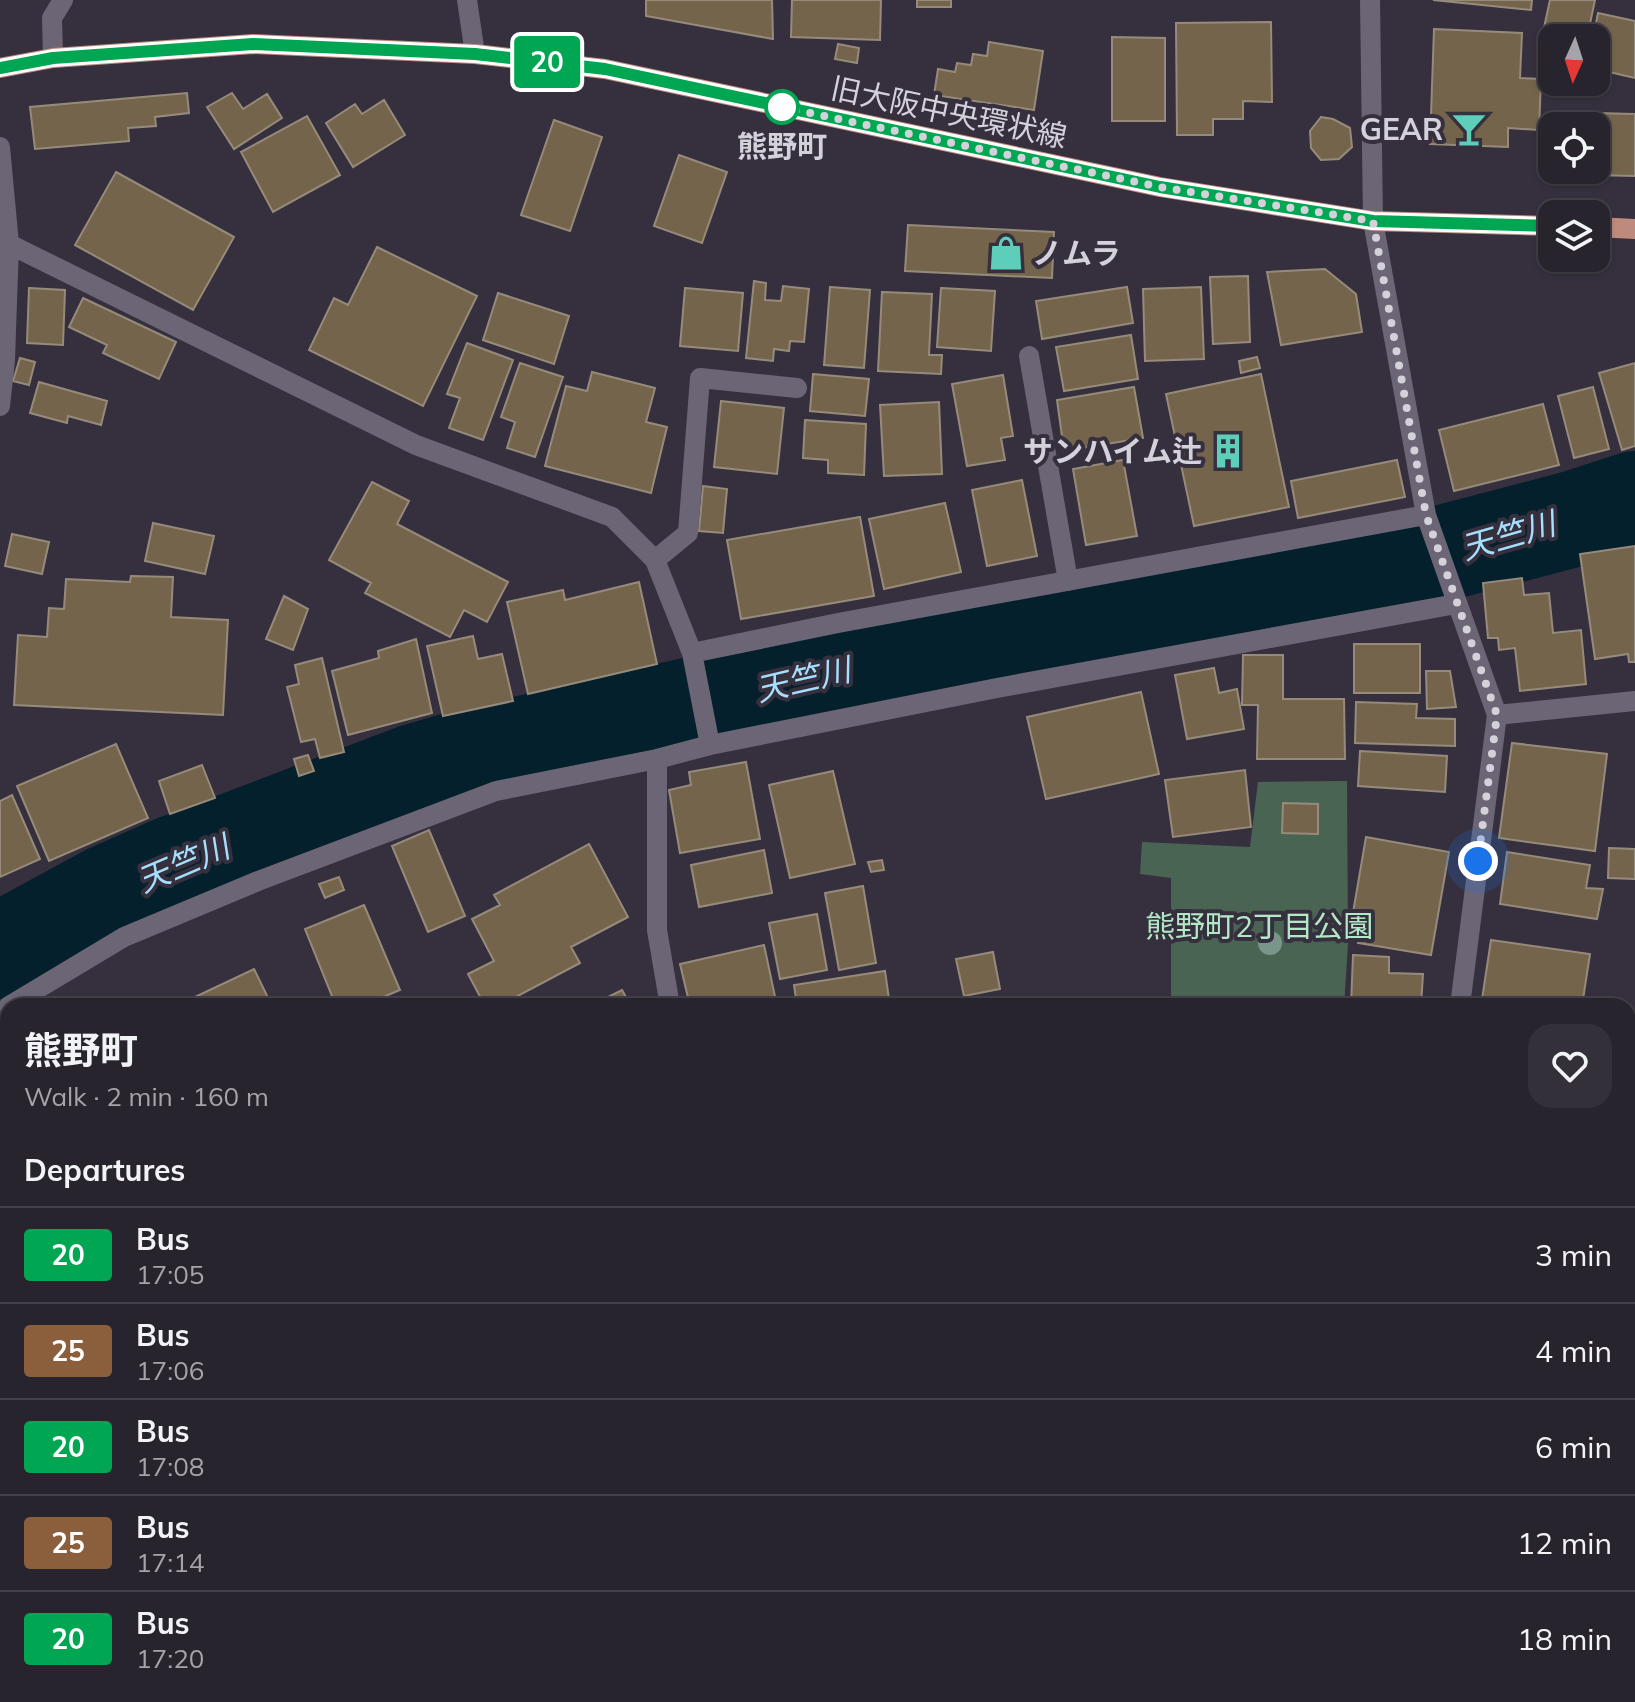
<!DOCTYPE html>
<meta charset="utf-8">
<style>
body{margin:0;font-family:Mulish,"Noto Sans JP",sans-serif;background:#34303a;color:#f1f3f6;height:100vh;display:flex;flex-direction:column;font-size:30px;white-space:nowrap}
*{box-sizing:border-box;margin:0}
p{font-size:26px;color:#a5a4aa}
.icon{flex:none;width:44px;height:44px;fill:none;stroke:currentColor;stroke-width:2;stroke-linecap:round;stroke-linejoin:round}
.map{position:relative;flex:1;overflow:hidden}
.sheet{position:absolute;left:0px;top:998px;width:1636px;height:704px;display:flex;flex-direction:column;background:#28242e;border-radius:24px 24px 0 0;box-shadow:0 2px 6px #0004,0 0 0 2px #44414a}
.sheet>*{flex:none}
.badge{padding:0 16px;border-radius:6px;font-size:28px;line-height:52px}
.needle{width:52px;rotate:183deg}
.tools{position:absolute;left:1538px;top:24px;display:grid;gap:16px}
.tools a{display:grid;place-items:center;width:72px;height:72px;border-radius:16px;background:#28242e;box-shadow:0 2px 6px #0004,0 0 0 2px #44414a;font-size:40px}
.you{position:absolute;width:40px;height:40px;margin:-20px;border:6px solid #fff;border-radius:50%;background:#1a73e8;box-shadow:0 0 0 12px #1a73e833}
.map>.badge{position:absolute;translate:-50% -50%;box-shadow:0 0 0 4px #fff}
h2{padding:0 24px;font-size:30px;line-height:72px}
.round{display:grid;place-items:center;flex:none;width:84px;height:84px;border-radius:24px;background:#34303a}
.overview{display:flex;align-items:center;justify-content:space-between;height:136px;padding:0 24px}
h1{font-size:38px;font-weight:700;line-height:60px}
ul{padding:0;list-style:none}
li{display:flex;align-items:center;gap:24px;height:96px;padding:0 24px;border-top:2px solid #44414a}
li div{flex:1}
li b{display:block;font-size:30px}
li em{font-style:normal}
li .badge{min-width:88px;font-weight:700;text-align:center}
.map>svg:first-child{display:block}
.green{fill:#4a6454}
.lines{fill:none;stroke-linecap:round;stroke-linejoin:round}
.river{stroke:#03202c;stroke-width:96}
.building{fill:#74644b;stroke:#968b7b;stroke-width:2}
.path{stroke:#706b77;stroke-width:5;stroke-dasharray:4 4;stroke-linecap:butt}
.lane{stroke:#6c6575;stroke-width:20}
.street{stroke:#6c6575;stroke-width:20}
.primary{stroke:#be8a7d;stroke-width:20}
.tree{fill:#7a9589}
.line-casing{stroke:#fff;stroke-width:18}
.line{stroke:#00a651;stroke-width:12}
.walk{stroke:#d5d1db;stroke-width:8;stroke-dasharray:0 14.4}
.stop-dot{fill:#fff;stroke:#00a651;stroke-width:4}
.labels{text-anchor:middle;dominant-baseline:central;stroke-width:8;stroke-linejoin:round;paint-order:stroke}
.street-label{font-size:30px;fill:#d5d1db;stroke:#36303e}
.poi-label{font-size:30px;font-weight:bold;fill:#d5d1db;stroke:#36303e;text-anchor:end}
.stop-label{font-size:30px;font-weight:bold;fill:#d5d1db;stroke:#36303e}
.park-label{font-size:30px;fill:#b2e8c6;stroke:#36303e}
.water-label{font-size:32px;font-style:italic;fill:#a6dffd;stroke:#36303e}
</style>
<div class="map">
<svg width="1635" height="1702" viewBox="0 0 1635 1702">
<rect width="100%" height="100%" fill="#36303e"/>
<!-- green -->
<path class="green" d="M1347,781L1348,944L1344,1006H1171V878L1140,874L1142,842L1250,847L1258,782Z
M0,1541L8,1542V1694H60L59,1702H0Z"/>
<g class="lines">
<!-- river -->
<path class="river" d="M0,951L107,893L177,862L414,772L465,757L862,666L1416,560L1573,519L1635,499"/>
</g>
<!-- building -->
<path class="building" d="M646,0H772L773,39L646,16Z
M792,0H881L880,40L791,37Z
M917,0H951V7H917Z
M1433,0H1532L1531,10Z
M1550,0H1595L1587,38H1552V58L1538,55Z
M1598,13L1635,21V78L1596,69V38H1593Z
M1271,22L1272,102L1243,101V119H1213V135H1177L1176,23Z
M1434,29L1522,33L1520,78L1541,79L1539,130L1508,128V147L1430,144Z
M1112,37L1165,38V121H1112Z
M989,42L1043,51L1034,110L934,95L938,69L955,72L957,63L971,65L973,54L987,56Z
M838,44L859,48L857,63L835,59Z
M187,93L189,113L155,117L156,126L128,128L129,141L35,149L30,107Z
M232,93L243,109L267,94L282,118L234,149L207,107Z
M384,100L405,135L353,167L326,123L355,104L362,114Z
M1596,113L1635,114V176L1594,175L1596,170Z
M307,116L340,175L273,212L241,152Z
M1321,117L1333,119L1350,128L1352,147L1339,159L1321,160L1311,148L1310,131Z
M554,120L602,137L570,231L521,215Z
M679,155L727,172L702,243L654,226Z
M116,172L234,237L193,310L75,245Z
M908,225L1054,232L1052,278L905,271Z
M377,247L477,296L423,406L309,350L334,298L348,305Z
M1325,269L1356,294L1362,332L1281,345L1267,272Z
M1248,276L1250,342L1213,344L1210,277Z
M754,281L766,283L765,300L781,301L783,286L809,289L804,342L790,341L789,351L774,349L773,361L746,358Z
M830,287L870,290L864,368L824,365Z
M1127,287L1133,323L1042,339L1036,301Z
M1201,287L1204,359L1145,361L1143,289Z
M29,288L65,290L63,345L27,343Z
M685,288L743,293L738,351L680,346Z
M941,288L995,291L991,351L937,347Z
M882,292L932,294L929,355H942L941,374L878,371Z
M498,293L569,316L554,364L483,340Z
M83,298L176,342L159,379L103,353L107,345L69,327Z
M1131,335L1138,379L1064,391L1056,347Z
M467,343L513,360L483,440L449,428L460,398L447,394Z
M1257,357L1260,368L1241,373L1239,361Z
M20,358L35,362L29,385L13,381Z
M520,363L563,377L535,457L507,448L515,422L501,417Z
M1635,363V446L1622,450L1599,373Z
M592,372L655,388L646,422L667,427L651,493L545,466L566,386L587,391Z
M813,374L869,379L865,416L810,411Z
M1261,374L1289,507L1194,526L1166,394Z
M1003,375L1013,436L1001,438L1005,460L967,466L952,384Z
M39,382L107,401L101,425L68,416L67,423L30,413Z
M1134,387L1143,438L1064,451L1057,400Z
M1593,387L1609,449L1574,458L1558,396Z
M721,401L784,408L777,474L714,467Z
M939,402L942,474L884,476L880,405Z
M1543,404L1559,465L1454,491L1439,430Z
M805,420L866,424L864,475L828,473V460L803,458Z
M1123,460L1137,536L1086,545L1073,469Z
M1397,460L1405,497L1298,518L1291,481Z
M1022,480L1037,556L987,566L972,490Z
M372,482L409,501L397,524L508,582L487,622L464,610L450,637L365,593L371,583L329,560Z
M703,486L727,489L723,533L699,531Z
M945,503L961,572L884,589L869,519Z
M860,517L874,596L741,619L727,540Z
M153,523L214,536L205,574L145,561Z
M12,534L49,542L42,574L5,566Z
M1635,546V662H1629L1628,654L1595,659L1580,554Z
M131,576L173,577L171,617L228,620L223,715L14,705L18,635L47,637L49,608L64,609L66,579L130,582Z
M1522,578L1524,595L1549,593L1553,633L1581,630L1586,684L1520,691L1515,648L1499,650L1498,638H1488L1483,583Z
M639,582L657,664L528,694L507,602L563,590L565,600Z
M284,596L308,609L293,650L266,639Z
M473,636L478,659L502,654L513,701L443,716L427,646Z
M416,639L432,713L348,735L332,671L379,658L378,651Z
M1354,644H1420V693H1354Z
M1243,655H1283V699H1344L1345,759H1257L1258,705H1242Z
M322,658L344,752L320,758L315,739L301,742L287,687L299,684L295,665Z
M1214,668L1219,693L1237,689L1244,729L1187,739L1175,675Z
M1426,671H1450L1456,707L1427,709Z
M1141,692L1159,774L1046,799L1027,717Z
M1356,702L1417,704L1416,718L1455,719V746L1355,743Z
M1512,743L1607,754L1595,851L1499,838Z
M116,744L148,818L49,861L17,786Z
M1360,751L1447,756L1445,792L1358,786Z
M308,755L314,771L299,776L294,759Z
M746,762L760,839L680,853L669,790L691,785L689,772Z
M202,765L215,798L170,814L159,781Z
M1245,770L1251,827L1173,837L1165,780Z
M833,771L855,864L790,878L769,785Z
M12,795L40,859L0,877V801Z
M1283,803L1318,804V834L1282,833Z
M429,830L465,916L428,932L392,846Z
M1366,837L1449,852L1431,955L1358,943L1360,932L1350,930Z
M589,844L628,917L571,947L580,963L499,1006H485L468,974L494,961L472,919L500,905L494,895Z
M1609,848L1635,849V879L1608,878Z
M764,850L772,893L699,907L691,865Z
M1507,852L1590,865L1586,888L1603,889L1597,919L1500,904Z
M882,860L884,870L871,872L868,862Z
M339,877L344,890L325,898L319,884Z
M863,886L876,963L839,970L825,893Z
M364,905L400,990L362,1006H336L305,929Z
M817,914L827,970L780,979L769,923Z
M1491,940L1590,954L1582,1006H1481Z
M764,945L777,1006H722L721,999L690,1006L680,964Z
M993,952L1000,989L964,996L956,959Z
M1353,955L1389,957V973L1423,974L1421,1006H1351Z
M254,969L272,1006H176Z
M885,971L890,1006H797L794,985Z
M622,990L631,1006H590Z
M1628,1096H1635V1173L1628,1174Z
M6,1177L8,1181V1264L0,1267V1179Z
M1628,1225H1635V1292H1628Z
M8,1277V1298L0,1301V1280Z
M8,1316V1353L0,1357V1319Z
M1628,1366H1635V1444L1632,1445L1633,1463H1628Z
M1635,1538V1603H1628V1539Z
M1635,1618V1702H1583L1582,1694H1628V1619Z
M75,1694H108L106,1702H73Z
M121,1694H255L254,1702H120Z
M398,1694H529V1702H398Z
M567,1694H638V1698L567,1699Z
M648,1694H683L682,1698H648Z
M688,1694H881V1702H688Z
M1045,1694H1132V1702H1045Z
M1187,1694H1263V1702H1187Z
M1313,1694H1421V1701L1313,1702Z
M1478,1694H1567V1702H1478Z"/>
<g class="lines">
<!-- path -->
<path class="path" d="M845,659L850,681
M540,1694L541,1702"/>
<!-- lane -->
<path class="lane" d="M1029,356L1068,581
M655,560L688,533L700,378L797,388"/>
<!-- street -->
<path class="street" d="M467,0L475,54
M1370,0L1373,221L1426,515L1497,715L1460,1006
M53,58L52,18L63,0
M0,147L9,244L5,360L0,406
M9,244L416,445L612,517L655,560L692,653L838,623L1426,515
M692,653L710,745
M1497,715L1635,701
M657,759V930L670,1006
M9,1006L124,937L258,881L496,791L657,759L710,745L997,688L1456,604
M1628,1497L1635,1496
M897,1694V1702
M1449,1694V1702
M1159,1702V1694"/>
<!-- primary -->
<path class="primary" d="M0,68L53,58L253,44L475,54L605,69L1160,187L1373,221L1552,226
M1596,227L1635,229"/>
</g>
<!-- trees -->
<circle class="tree" cx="1270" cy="943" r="12"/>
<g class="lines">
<!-- line casing -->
<g class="line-casing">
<path id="line" d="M0,68L53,58L253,44L475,54L605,69L1160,187L1373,221L1552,226"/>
</g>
<!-- line -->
<use href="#line" class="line"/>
<!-- walk -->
<path class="walk" d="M782,107L1160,187L1373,221L1426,515L1497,715L1478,861"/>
</g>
<!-- icons -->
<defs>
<g id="bar-bare" transform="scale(2.76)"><path d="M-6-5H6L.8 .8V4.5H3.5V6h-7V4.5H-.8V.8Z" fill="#5cceba" stroke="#36303e" stroke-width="2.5" paint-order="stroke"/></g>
<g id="shop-bare" transform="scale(2.76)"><path d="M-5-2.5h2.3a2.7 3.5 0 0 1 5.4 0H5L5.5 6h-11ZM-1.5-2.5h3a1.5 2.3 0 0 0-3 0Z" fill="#5cceba" stroke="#36303e" stroke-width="2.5" paint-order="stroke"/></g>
<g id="building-bare" transform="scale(2.76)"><path d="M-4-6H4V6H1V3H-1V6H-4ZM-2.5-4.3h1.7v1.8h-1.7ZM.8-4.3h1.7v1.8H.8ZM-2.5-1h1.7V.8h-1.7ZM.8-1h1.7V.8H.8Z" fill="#5cceba" stroke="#36303e" stroke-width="2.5" paint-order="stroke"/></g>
</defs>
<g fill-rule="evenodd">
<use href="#bar-bare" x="1469" y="129"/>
<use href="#shop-bare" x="1006" y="253"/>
<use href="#building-bare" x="1228" y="451"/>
</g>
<!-- markers -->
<circle class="stop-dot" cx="782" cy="107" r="16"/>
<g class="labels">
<!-- street labels -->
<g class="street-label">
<text transform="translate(949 112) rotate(12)">旧大阪中央環状線</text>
</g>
<!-- poi labels -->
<g class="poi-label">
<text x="1443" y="129">GEAR</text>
<text x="1032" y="253" text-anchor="start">ノムラ</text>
<text x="1202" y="451">サンハイム辻</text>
</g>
<!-- stop labels -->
<g class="stop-label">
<text x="782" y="146">熊野町</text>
</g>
<!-- park labels -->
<g class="park-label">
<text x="1259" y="926">熊野町2丁目公園</text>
</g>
<!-- water labels -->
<g class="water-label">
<text transform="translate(1508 535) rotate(-16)">天竺川</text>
<text transform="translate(803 679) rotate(-13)">天竺川</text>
<text transform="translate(183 863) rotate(-23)">天竺川</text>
</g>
</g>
</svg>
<div class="tools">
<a><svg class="needle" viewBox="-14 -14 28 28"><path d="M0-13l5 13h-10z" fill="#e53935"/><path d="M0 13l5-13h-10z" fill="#a5a4aa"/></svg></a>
<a><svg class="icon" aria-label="locate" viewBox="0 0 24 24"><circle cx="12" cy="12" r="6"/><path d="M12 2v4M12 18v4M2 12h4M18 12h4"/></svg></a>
<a><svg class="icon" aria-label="layers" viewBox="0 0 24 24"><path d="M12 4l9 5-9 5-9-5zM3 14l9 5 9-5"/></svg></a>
</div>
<div class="you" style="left:1478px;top:861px"></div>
<b class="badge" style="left:547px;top:62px;background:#00a651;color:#fff">20</b>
<section class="sheet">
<div class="overview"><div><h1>熊野町</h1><p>Walk · 2 min · 160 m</p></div><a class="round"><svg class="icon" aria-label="heart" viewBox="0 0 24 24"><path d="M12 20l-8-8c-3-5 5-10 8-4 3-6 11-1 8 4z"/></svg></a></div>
<h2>Departures</h2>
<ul>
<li><span class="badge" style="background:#00a651;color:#fff">20</span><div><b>Bus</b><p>17:05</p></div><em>3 min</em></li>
<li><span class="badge" style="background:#8b5e3c;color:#fff">25</span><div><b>Bus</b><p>17:06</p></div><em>4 min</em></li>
<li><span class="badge" style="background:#00a651;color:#fff">20</span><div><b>Bus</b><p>17:08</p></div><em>6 min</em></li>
<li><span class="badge" style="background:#8b5e3c;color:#fff">25</span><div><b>Bus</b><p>17:14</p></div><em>12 min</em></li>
<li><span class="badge" style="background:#00a651;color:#fff">20</span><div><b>Bus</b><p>17:20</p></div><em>18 min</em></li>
</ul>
</section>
</div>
